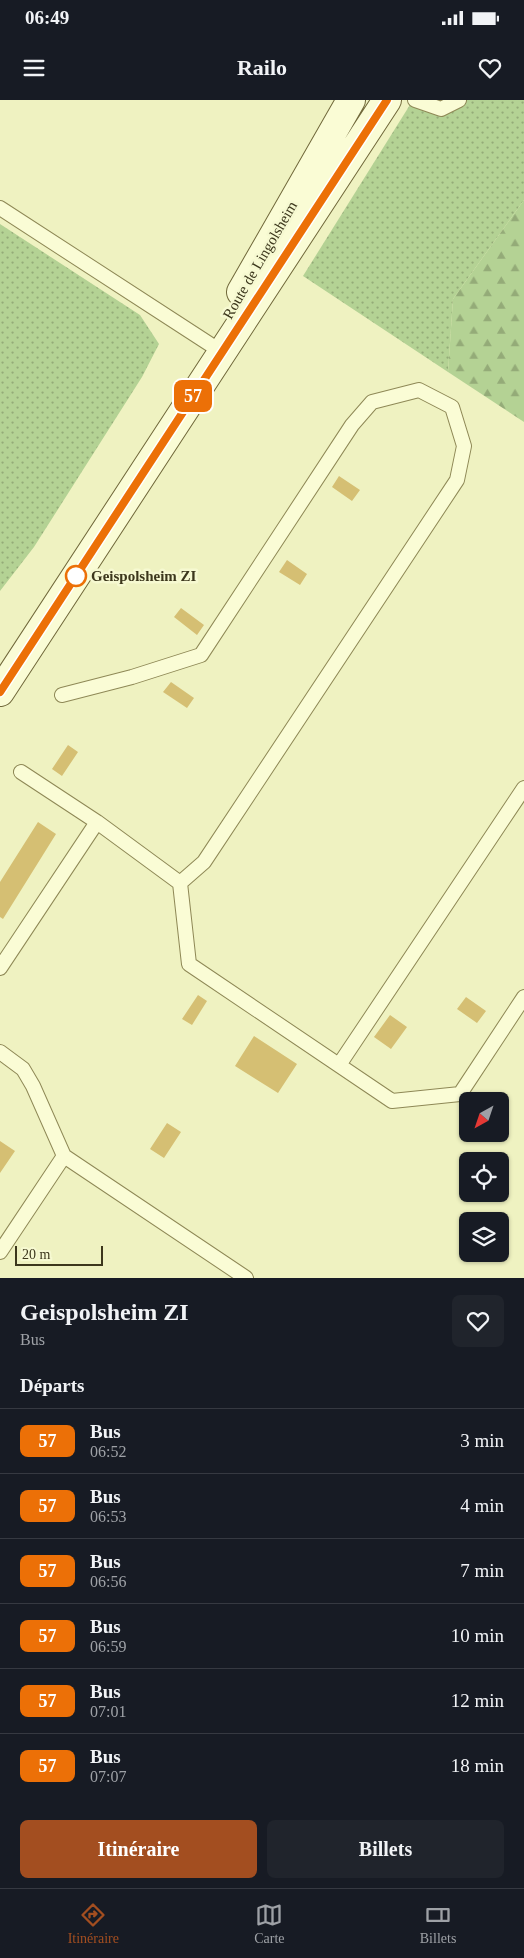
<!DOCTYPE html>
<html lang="fr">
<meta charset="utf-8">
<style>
body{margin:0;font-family:"Times New Roman",serif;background:#20242c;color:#f1f3f6;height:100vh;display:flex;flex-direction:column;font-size:19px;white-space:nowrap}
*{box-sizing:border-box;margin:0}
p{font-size:16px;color:#9ea1a6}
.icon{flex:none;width:28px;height:28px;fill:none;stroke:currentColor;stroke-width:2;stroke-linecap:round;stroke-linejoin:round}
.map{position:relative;height:1178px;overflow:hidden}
.sheet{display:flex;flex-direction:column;background:#171b24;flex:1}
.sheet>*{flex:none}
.badge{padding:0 10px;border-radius:8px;font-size:18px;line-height:32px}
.needle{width:32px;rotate:220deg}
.fabs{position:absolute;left:459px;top:992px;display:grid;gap:10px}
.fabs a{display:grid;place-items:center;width:50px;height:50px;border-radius:8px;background:#171b24;box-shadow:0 1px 4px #0004;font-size:25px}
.scale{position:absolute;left:15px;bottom:12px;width:88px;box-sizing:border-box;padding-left:5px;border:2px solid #3c371c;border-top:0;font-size:14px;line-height:18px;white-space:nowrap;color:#3c371c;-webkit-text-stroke:4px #f6f9d1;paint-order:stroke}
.map>.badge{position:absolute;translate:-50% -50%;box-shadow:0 0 0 2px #fff}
h2{padding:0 20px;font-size:19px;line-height:45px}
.round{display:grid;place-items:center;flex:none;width:52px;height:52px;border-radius:8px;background:#20242c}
.head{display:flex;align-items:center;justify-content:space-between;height:85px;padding:0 20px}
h1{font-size:24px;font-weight:800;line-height:38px}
.cta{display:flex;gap:10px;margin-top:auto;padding:10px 20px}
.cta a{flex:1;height:58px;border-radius:8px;background:#a34e20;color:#fff;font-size:20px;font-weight:800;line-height:58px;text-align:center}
.cta a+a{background:#20242c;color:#f1f3f6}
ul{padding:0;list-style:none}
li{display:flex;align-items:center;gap:15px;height:65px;padding:0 20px;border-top:1px solid #363941}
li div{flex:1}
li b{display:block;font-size:19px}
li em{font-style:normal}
li .badge{min-width:55px;font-weight:700;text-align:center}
.status{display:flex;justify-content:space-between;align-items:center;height:35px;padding:0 25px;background:#171b24;direction:ltr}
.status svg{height:14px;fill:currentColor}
header{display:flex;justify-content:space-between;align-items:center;height:65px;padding:0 20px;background:#171b24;font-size:22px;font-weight:800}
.tab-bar{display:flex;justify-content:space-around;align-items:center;height:70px;border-top:1px solid #363941;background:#171b24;font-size:14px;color:#9ea1a6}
.tab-bar a{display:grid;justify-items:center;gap:2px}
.tab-bar .active{color:#a34e20}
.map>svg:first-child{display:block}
.grass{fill:url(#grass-dots)}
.forest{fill:url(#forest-firs)}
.building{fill:#d5bf73}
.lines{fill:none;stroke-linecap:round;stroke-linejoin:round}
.lane-casing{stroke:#8e8856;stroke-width:16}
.secondary-casing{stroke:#70683a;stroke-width:30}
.lane{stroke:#fafcd5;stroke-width:14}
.secondary{stroke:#fafcd5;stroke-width:28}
.line-casing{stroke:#fff;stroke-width:11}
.line{stroke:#ec7007;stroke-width:8}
.stop-dot{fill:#fff;stroke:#ec7007;stroke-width:2.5}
.labels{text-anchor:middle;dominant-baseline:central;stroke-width:5;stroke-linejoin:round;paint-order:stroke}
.street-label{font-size:15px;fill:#3c371c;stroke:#f6f9d1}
.stop-label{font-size:15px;font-weight:bold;fill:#3c371c;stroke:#f6f9d1;text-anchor:start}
</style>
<div class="status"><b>06:49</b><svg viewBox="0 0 49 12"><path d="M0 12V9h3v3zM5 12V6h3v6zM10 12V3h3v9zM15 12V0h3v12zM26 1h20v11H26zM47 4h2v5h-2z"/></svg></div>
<header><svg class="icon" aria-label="menu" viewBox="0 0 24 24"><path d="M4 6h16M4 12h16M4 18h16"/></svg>Railo<svg class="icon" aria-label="heart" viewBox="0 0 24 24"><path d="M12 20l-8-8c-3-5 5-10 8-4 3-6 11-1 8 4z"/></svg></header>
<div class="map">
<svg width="524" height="1178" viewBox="0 0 524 1178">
<defs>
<pattern id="grass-dots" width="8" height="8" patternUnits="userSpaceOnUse" patternTransform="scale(1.25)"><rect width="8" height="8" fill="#b4d294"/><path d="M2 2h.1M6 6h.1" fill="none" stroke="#94ab78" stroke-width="1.8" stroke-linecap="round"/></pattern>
<pattern id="forest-firs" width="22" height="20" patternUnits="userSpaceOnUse" patternTransform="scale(1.25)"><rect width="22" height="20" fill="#b4d294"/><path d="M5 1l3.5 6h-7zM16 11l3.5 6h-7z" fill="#94ab78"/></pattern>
</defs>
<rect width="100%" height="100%" fill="#eff2c1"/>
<!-- grass -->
<path class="grass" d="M413,0H524V100L453,199L448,272L303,176Z
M0,124L140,215L159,244L142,277L34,447L0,491Z"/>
<!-- forest -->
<path class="forest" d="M524,100V322L448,272L453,199Z"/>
<!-- building -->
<path class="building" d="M339,376L360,390L352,401L332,387Z
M287,460L307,474L300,485L279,472Z
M181,508L204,525L197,535L174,517Z
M171,582L194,598L187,608L163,592Z
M68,645L78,652L62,676L52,669Z
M38,722L56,734L3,819L0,817V782Z
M198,895L207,901L192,925L182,919Z
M466,897L486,911L477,923L457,909Z
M390,915L407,927L391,949L374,937Z
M254,936L297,964L278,993L235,966Z
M167,1023L181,1032L164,1058L150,1049Z
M0,1041L15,1051L0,1073Z"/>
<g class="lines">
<!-- lane casing -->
<g class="lane-casing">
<path id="lane" d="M415,0L441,9L459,0
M0,108L211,245
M62,595L132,577L201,555L352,325L372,302L419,290L452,307L464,346L457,380L204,762L180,783
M21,672L97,722
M0,868L97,722L180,783L189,864L392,1001L460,994L524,897
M0,952L23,969L33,986L64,1056L246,1178
M339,965L524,688
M0,1152L64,1056"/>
</g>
<!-- secondary casing -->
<g class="secondary-casing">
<path id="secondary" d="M241,192L351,0
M0,592L387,0"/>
</g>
<!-- lane -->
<use href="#lane" class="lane"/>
<!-- secondary -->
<use href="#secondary" class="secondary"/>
</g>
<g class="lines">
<!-- line casing -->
<g class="line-casing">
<path id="line" d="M0,592L387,0"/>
</g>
<!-- line -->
<use href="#line" class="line"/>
</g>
<!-- markers -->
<circle class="stop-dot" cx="76" cy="476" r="10"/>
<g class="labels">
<!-- street labels -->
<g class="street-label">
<text transform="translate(260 160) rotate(-60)">Route de Lingolsheim</text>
</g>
<!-- stop labels -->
<g class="stop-label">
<text x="91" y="476">Geispolsheim ZI</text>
</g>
</g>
</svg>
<div class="fabs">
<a><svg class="needle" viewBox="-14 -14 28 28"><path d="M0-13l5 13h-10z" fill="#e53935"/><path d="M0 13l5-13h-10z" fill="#9ea1a6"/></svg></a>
<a><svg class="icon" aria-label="locate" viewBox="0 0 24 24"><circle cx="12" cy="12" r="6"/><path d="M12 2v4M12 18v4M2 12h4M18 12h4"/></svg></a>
<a><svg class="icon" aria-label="layers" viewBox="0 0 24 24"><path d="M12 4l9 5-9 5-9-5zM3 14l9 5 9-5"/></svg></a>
</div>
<div class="scale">20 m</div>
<b class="badge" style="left:193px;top:296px;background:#ec7007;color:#fff">57</b>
</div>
<section class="sheet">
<div class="head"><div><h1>Geispolsheim ZI</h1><p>Bus</p></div><a class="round"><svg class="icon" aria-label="heart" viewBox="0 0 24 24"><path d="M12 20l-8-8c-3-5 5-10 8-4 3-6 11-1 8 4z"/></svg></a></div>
<h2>Départs</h2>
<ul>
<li><span class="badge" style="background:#ec7007;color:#fff">57</span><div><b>Bus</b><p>06:52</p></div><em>3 min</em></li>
<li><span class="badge" style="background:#ec7007;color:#fff">57</span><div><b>Bus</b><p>06:53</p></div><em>4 min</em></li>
<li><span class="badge" style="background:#ec7007;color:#fff">57</span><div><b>Bus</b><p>06:56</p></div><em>7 min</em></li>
<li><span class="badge" style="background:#ec7007;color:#fff">57</span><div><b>Bus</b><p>06:59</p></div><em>10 min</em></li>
<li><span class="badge" style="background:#ec7007;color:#fff">57</span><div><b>Bus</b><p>07:01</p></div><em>12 min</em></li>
<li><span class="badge" style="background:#ec7007;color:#fff">57</span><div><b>Bus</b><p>07:07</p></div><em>18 min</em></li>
</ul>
<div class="cta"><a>Itinéraire</a><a>Billets</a></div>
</section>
<nav class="tab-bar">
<a class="active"><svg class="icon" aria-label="directions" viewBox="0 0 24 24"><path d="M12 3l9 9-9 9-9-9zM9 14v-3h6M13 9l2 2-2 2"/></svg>Itinéraire</a>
<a><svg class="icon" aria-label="map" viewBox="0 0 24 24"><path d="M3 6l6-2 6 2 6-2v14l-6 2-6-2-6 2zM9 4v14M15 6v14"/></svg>Carte</a>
<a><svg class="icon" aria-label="tickets" viewBox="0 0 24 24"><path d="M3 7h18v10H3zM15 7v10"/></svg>Billets</a>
</nav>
